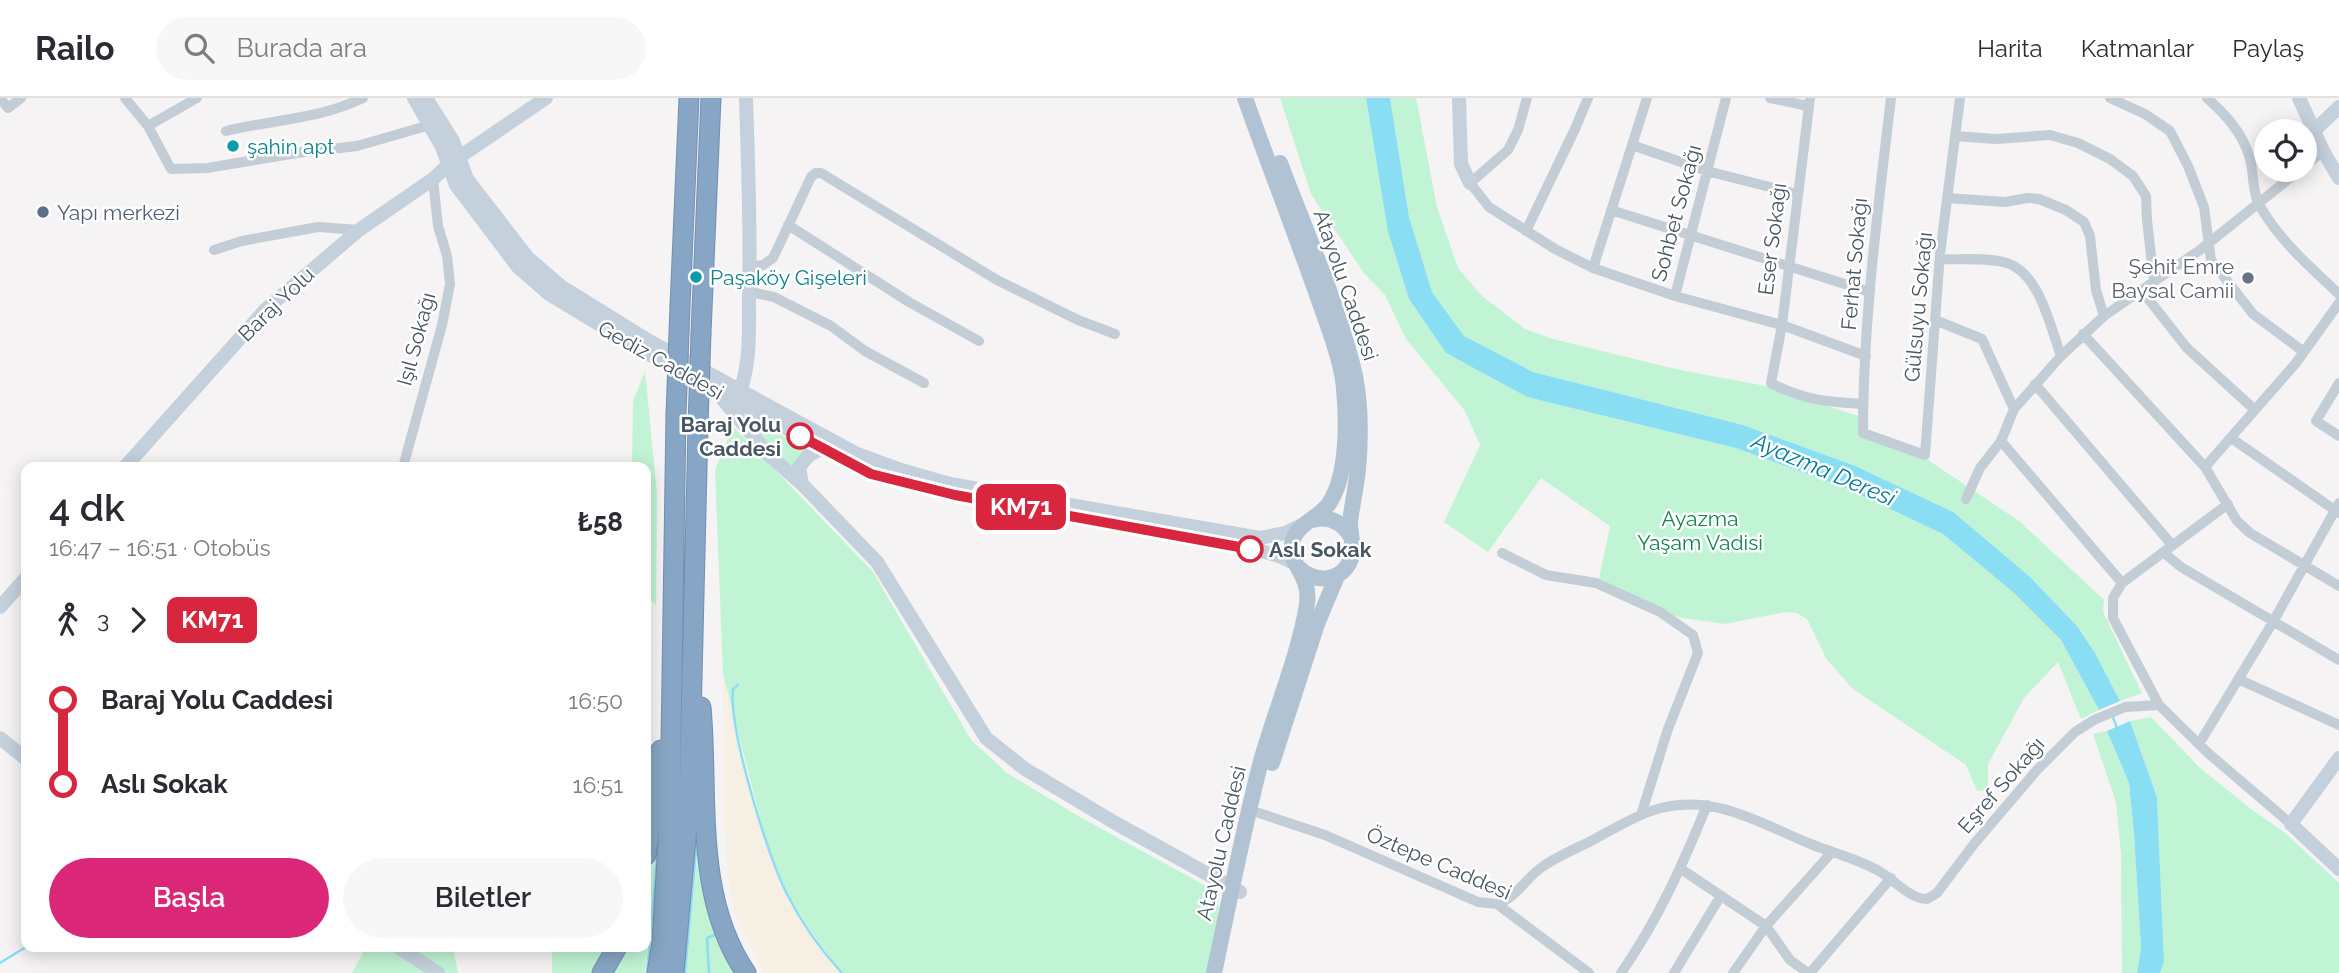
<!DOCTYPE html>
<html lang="tr">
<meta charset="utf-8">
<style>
body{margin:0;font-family:Raleway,sans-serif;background:#f7f7f7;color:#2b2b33;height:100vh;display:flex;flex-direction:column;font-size:26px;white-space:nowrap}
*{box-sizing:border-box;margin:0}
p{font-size:23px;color:#7c7c81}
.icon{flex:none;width:38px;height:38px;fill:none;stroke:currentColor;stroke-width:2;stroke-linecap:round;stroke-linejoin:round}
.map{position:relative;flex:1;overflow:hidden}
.sheet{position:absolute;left:21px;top:364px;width:630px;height:490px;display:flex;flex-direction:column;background:#fff;border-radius:14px;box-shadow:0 4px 18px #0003}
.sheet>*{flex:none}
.badge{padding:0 14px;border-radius:10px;font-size:24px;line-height:46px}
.fabs{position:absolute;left:2254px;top:21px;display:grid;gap:14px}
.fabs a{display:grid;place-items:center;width:63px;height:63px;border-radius:50%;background:#fff;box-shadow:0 4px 18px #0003;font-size:35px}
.map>.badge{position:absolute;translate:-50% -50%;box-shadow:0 0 0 4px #fff}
.legs{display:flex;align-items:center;gap:10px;height:77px;padding:0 28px;font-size:23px}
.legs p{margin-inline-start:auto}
.head{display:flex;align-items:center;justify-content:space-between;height:119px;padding:0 28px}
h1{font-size:38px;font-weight:600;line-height:52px}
.cta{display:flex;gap:14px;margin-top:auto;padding:14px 28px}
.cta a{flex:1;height:80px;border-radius:42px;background:#db2777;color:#fff;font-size:28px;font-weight:600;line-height:80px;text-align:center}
.cta a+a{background:#f7f7f7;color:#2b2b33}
ul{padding:0 28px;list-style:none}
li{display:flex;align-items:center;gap:24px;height:84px;font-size:26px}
li i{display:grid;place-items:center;width:10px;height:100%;margin:0 9px;background:currentColor}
li i::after{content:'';width:18px;height:18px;margin:-9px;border:5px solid;border-radius:50%;background:#fff}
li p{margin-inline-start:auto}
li:first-child i{background:linear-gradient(#0000 50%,currentColor 0)}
li:last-child i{background:linear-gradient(currentColor 50%,#0000 0)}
header{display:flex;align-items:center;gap:42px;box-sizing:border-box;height:98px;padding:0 35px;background:#fff;border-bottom:2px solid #e1e1e2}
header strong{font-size:33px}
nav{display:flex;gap:38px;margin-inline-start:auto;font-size:24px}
.search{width:490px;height:63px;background:#f7f7f7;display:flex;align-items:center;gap:18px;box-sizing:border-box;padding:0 24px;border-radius:38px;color:#7c7c81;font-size:26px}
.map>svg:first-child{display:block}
.green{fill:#c0f4d4}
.sand{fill:#f6f0e4}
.water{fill:#8adef4}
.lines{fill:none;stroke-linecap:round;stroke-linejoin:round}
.stream{stroke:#8adef4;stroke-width:2.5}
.highway-casing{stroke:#7290b0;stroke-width:21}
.street{stroke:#c3cdd5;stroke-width:10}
.secondary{stroke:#c4d0dc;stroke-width:14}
.primary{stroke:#b1c2d3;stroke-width:16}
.highway{stroke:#87a5c4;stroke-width:19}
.highway-bridge-casing{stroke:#7290b0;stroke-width:21;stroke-linecap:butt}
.highway-bridge{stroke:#87a5c4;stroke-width:19}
.line-1-casing{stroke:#fff;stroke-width:16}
.line-1{stroke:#d7263d;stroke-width:10}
.culture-dot{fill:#0f9aa8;stroke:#fff;stroke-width:2.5}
.service-dot{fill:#5c6f8a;stroke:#fff;stroke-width:2.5}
.worship-dot{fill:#6b7280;stroke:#fff;stroke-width:2.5}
.stop-1-dot{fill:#fff;stroke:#d7263d;stroke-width:3.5}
.labels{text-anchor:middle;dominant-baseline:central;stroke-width:5;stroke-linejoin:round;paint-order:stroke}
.culture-label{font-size:21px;fill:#0d838f;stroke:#fff;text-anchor:start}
.service-label{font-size:21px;fill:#4e5e75;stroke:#fff;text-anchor:start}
.street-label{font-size:21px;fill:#485662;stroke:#fff}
.worship-label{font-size:21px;fill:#5b616d;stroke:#fff;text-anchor:end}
.stop-label{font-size:21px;font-weight:bold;fill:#485662;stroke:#fff;text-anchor:end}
.park-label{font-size:21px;fill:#10864b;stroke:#fff}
.water-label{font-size:23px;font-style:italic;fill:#047b9b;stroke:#fff}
</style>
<header>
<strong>Railo</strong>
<div class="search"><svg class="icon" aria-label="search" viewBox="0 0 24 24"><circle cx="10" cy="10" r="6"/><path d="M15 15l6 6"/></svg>Burada ara</div>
<nav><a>Harita</a><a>Katmanlar</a><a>Paylaş</a></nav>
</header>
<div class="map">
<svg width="2339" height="875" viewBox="0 0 2339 875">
<rect width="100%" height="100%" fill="#f5f3f3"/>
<!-- green -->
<path class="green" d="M1280,0H1366L1388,134L1409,201L1446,255L1527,299L1736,350L1846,390L1943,436L2014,495L2061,542L2099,612L2081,621L2058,564L2024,600L1988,666V692L1977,693L1966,667L1853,591L1827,562L1807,521L1797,515L1785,514L1725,526L1683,520L1660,514L1599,481L1610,428L1541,380L1488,454L1444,424L1480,347L1465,313L1406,241L1385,197L1364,175L1311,96Z
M1390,0H1416L1437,109L1458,170L1481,197L1525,231L1553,241L1680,272L1766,288L1858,318L1859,337L1925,360L2019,423L2104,502L2103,514L2142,595L2120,603L2095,555L2077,528L2030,479L1853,367L1743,327L1533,274L1464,238L1432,194L1409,119Z
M645,273L657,396L656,507L646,498V369H632L633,303Z
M732,310L808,352L795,376Z
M733,328L873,474L971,642L1007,675L1080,719L1215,793L1219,807L1210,875H843L818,844L787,796L764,735L723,576L715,372Z
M2151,619L2199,669L2251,711L2284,734L2339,785V875H2160L2164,864L2157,699L2130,623Z
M2107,633L2129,685L2134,736L2141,850L2137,875H2122L2121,757L2116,704L2093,636Z
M658,744L645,875H613L627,849H646V798Z
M698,751L724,856L735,875H686Z
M366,849H453L458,875H352Z
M552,849H607L592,875H552Z"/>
<!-- sand -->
<path class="sand" d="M723,576L747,676L771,758L787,796L810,832L842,875H764L734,814L728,778L724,722Z"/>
<!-- water -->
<path class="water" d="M1366,0H1390L1409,119L1432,194L1464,238L1533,274L1743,327L1853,367L1953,414L2030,479L2077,528L2095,555L2120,603L2099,612L2061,542L2014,495L1943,436L1846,390L1736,350L1527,299L1446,255L1409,201L1388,134Z
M2130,623L2157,699L2164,864L2160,875H2137L2141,850L2134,736L2129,685L2107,633Z"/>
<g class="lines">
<!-- stream -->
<path class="stream" d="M738,587L733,591C728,629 768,760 787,796C801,824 821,852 842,875
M2112,617L2117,630
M646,791L651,763
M0,865L26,849
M647,875L657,760
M685,875L697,742
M709,875L707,840L715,837"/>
<!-- highway casing -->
<g class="highway-casing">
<path id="highway" d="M680,208L689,0
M701,235L711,0
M701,609C709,697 693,797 746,875
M646,757L661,652
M602,875L617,849
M657,875L662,844L670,710L676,317
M674,875L689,706L698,328"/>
</g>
<!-- street -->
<path class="street" d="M0,0L8,10L21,0
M125,0L148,28L171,71L207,70L297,55L357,48L430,27
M1527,0L1518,32L1508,52L1470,85L1489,109L1555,151L1593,170L1647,0
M1770,0L1808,8
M1810,0L1782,227L1771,285C1803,302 1828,304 1863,306
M1891,0C1878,111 1863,223 1863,335L1925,357L1940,156L1960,0
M2110,0L2145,16L2170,33L2188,68L2204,109L2211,162L2253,216L2304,254
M2207,0C2226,17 2243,35 2250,61C2254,75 2252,95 2260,108C2279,142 2311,170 2339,196
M148,28L197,0
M226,33C275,21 317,22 363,0
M1955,38L1996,41L2050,37L2078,45L2110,61L2133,78L2146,98L2147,122L2154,184
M1632,47L1707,73L1797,96
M2305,68L2323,53
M1947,100L2005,104L2028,100L2039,101L2066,112L2084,124L2090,138L2096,192L2104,218
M1611,112L1870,194
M788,127L909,204L979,243
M1526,133L1575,31L1588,0
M214,152L242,143L318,129L359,132
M1940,161C1959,162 1989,159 2007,165C2040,176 2050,228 2061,258
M750,169L763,167L773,160L811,79L816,75H821L997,182L1078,222L1115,236
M1593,170L1675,198L1726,0
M2142,193L2187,250L2255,312
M750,194L774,199L831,228L865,253L924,285
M1675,198L1782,227L1866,258
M1935,222L1982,241L2014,311
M2083,236L2205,369L2237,423L2250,435L2339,488
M2339,285L2316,323L2339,338
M2035,286L2172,447
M2231,340L2339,415
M2001,343L2122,485
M403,369L442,227L450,186L447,158L438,128L433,81
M2205,369L2296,265L2339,205
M1966,401L1980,370L2001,343L2014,311L2061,258L2104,218L2200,152L2300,72
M2228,406L2122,485L2113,500V520L2159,607L2208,655L2291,726
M2163,454L2181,469L2339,562
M1502,455L1546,477L1596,485L1660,514L1693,537L1698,555L1668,631L1641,717
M2238,581L2339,627
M2199,646L2273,524L2339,405
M1259,715L1325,737L1478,804L1497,806L1589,875
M1681,771L1766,828L1790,862L1808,875
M1497,806C1516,800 1526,780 1542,769C1556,759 1573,752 1589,744C1612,732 1635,717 1661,710C1717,696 1763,727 1813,747C1834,755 1857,761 1877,772C1893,780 1909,801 1927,801L1937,795L1974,746L2037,672L2075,634L2094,622L2125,609L2159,607
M1621,875C1658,822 1683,766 1707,707
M1674,875L1720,799
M1733,875L1766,828L1832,754
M1810,875L1891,780"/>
<!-- secondary -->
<path class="secondary" d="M414,0L442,49L456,87L518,169L549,196L645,254L823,350L871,376L955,397L1261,453L1279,458L1296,466
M426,0L453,43L467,81L528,160L562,189L649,243L855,355L901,372L950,386L1260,440L1285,435L1306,425
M1459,0L1461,66L1470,85
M2299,0L2323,53L2339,80
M2315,32L2339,9
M720,298L769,357L803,387L877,464L986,640L1025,671L1117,726L1240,794
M737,301C751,270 749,234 749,200C751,133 748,67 746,0
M125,369L266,211L359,132L433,81L449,66L546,0
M802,386L799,369L809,357L823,350
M0,509L26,480
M0,640L26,661
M2339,660L2291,726L2339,771
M398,849L438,875"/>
<!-- primary -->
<path class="primary" d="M1280,65C1305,131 1334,197 1352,265C1361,298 1361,338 1358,372C1356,389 1352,407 1350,424C1350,437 1355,449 1351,461C1342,484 1315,486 1299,470
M1309,423C1326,417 1340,422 1350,437
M1272,665L1317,526L1337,478
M1214,875C1229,804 1243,733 1261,663C1275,613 1299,557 1307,506C1311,476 1289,469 1292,446C1295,425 1320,421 1330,404C1348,375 1347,323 1344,290C1342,263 1325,220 1316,194C1293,129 1268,65 1245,0"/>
<!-- highway -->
<use href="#highway" class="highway"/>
<!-- highway-bridge casing -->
<g class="highway-bridge-casing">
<path id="highway-bridge" d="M676,317L680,208
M698,328L701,235"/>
</g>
<!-- highway-bridge -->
<use href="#highway-bridge" class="highway-bridge"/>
</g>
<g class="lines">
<!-- line-1 casing -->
<g class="line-1-casing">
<path id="line-1" d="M800,338L871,376L955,397L1250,451"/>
</g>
<!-- line-1 -->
<use href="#line-1" class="line-1"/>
</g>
<!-- markers -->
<g class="culture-dot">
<circle cx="233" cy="48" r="7"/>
<circle cx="696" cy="179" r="7"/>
</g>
<circle class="service-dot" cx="43" cy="114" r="7"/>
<circle class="worship-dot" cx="2248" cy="180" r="7"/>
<g class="stop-1-dot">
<circle cx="800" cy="338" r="12"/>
<circle cx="1250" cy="451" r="12"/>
</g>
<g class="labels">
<!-- culture labels -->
<g class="culture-label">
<text x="247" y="48">şahin apt</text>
<text x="710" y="179">Paşaköy Gişeleri</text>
</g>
<!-- service labels -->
<g class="service-label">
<text x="57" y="114">Yapı merkezi</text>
</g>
<!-- street labels -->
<g class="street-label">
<text transform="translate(1676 115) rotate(-75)">Sohbet Sokağı</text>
<text transform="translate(1772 141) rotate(-83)">Eser Sokağı</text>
<text transform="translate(1854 166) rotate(-85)">Ferhat Sokağı</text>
<text transform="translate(1346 187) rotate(71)">Atayolu Caddesi</text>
<text transform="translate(276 206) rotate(-44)">Baraj Yolu</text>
<text transform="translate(1918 209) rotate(-85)">Gülsuyu Sokağı</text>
<text transform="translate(416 241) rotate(-75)">Işıl Sokağı</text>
<text transform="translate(661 262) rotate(29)">Gediz Caddesi</text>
<text transform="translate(2001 687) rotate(-49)">Eşref Sokağı</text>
<text transform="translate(1221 745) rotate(-77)">Atayolu Caddesi</text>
<text transform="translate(1439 765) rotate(23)">Öztepe Caddesi</text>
</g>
<!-- worship labels -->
<g class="worship-label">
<text x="2234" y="168">Şehit Emre<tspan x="2234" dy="24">Baysal Camii</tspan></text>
</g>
<!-- stop labels -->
<g class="stop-label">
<text x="781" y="326">Baraj Yolu<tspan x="781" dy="24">Caddesi</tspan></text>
<text x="1269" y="451" text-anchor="start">Aslı Sokak</text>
</g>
<!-- park labels -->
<g class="park-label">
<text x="1700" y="420">Ayazma<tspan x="1700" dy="24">Yaşam Vadisi</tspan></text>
</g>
<!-- water labels -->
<g class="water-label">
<text transform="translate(1824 371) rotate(23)">Ayazma Deresi</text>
</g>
</g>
</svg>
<div class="fabs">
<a><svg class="icon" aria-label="locate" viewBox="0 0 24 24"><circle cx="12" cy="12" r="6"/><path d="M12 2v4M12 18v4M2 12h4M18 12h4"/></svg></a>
</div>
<b class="badge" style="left:1021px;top:409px;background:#d7263d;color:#fff">KM71</b>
<section class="sheet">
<div class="head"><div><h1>4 dk</h1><p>16:47 – 16:51 · Otobüs</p></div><b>₺58</b></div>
<div class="legs"><svg class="icon" aria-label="walk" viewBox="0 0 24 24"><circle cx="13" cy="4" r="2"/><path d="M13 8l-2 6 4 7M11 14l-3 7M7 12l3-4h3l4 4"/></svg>3<svg class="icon" aria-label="forward" viewBox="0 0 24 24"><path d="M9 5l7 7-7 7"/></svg><b class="badge" style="background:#d7263d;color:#fff">KM71</b></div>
<ul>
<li><i style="color:#d7263d"></i><b>Baraj Yolu Caddesi</b><p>16:50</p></li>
<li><i style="color:#d7263d"></i><b>Aslı Sokak</b><p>16:51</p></li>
</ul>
<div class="cta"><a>Başla</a><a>Biletler</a></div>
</section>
</div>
